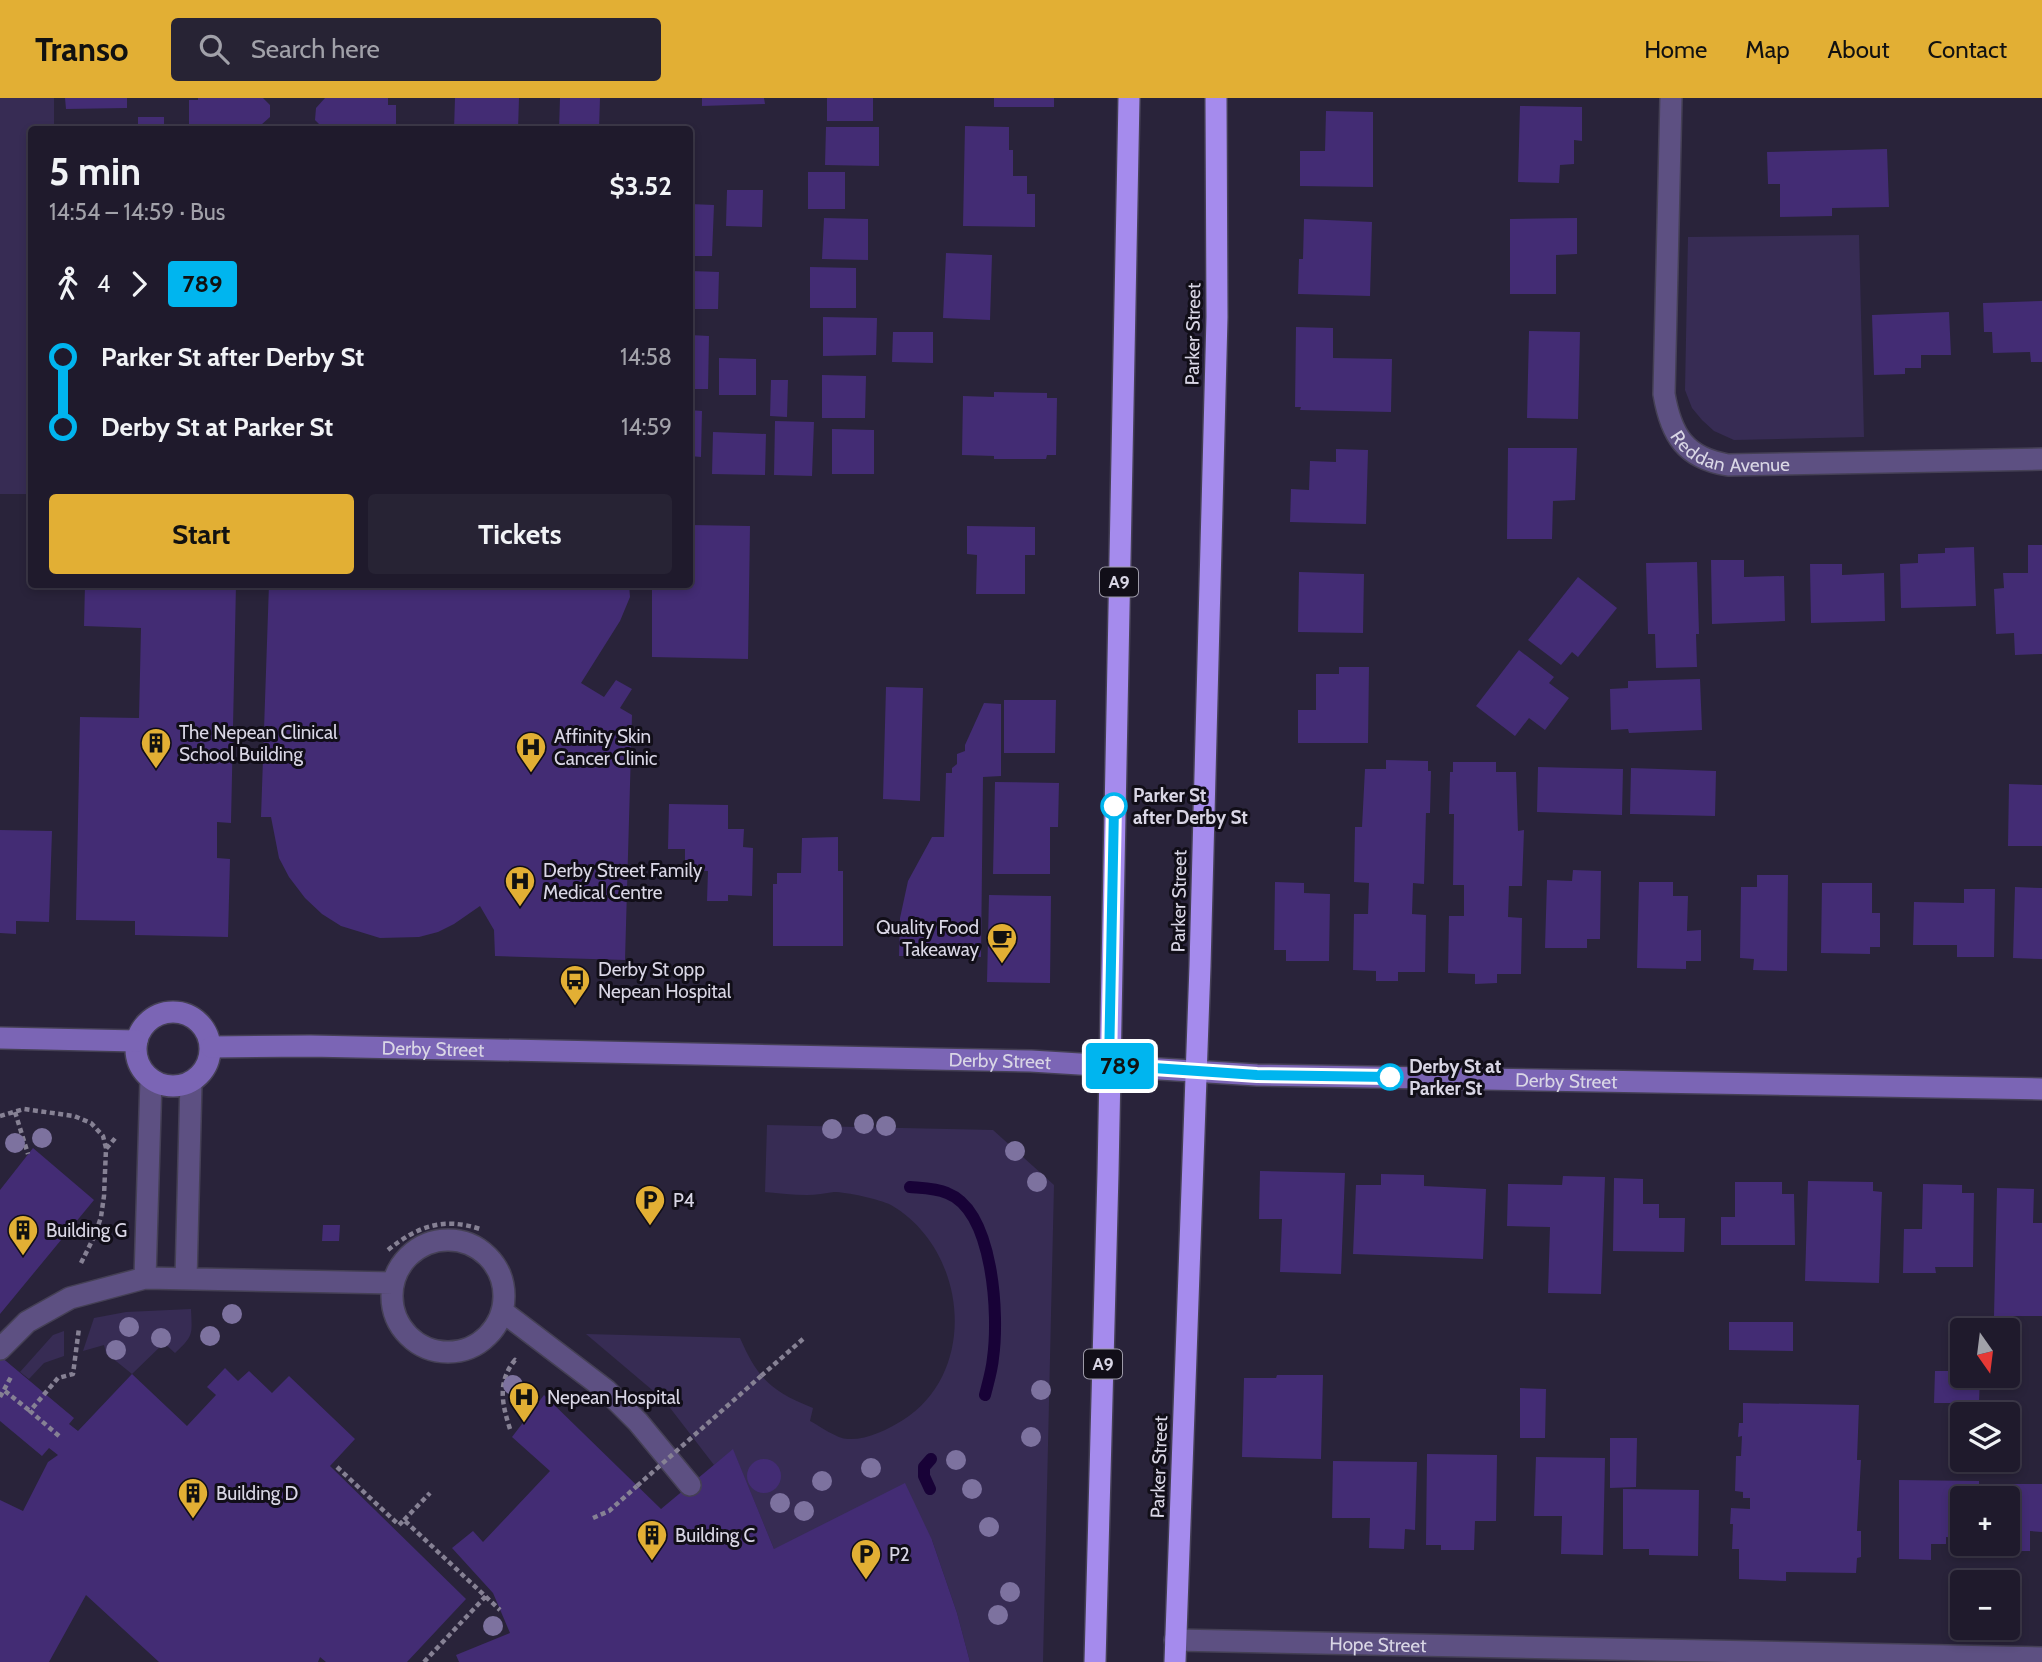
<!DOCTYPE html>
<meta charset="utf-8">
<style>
body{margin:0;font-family:Cabin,sans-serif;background:#272334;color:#f1f3f6;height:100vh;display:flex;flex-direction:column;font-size:26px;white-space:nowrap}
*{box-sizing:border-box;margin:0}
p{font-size:23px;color:#a1a1a9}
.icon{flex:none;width:38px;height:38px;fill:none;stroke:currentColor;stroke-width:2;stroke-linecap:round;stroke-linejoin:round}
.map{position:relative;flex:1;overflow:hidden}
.panel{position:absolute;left:28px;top:28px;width:665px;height:462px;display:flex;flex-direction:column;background:#1f1a2c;border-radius:7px;box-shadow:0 4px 10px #0003,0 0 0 2px #3c3848}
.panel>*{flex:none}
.badge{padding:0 14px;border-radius:5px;font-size:24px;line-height:46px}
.needle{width:46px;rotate:166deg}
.controls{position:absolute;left:1950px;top:1220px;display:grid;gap:14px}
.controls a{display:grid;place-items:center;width:70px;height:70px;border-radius:7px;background:#1f1a2c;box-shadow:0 4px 10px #0003,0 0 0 2px #3c3848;font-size:35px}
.map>.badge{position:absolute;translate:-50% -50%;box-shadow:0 0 0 4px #fff}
.legs{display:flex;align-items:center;gap:10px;height:77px;padding:0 21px;font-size:23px}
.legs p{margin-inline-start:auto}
.summary{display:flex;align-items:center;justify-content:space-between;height:119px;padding:0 21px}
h1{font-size:38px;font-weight:800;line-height:52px}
.primary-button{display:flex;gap:14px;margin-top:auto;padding:14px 21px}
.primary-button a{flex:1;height:80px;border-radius:7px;background:#e2af34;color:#111;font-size:28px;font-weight:800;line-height:80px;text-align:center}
.primary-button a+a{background:#272334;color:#f1f3f6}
ul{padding:0 21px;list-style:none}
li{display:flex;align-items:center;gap:24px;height:70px;font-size:26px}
li i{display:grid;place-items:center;width:10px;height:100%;margin:0 9px;background:currentColor}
li i::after{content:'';width:18px;height:18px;margin:-9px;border:5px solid;border-radius:50%;background:#1f1a2c}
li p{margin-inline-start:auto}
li:first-child i{background:linear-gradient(#0000 50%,currentColor 0)}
li:last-child i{background:linear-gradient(currentColor 50%,#0000 0)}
header{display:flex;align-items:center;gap:42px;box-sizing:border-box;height:98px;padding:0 35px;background:#e2af34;color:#111}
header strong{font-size:33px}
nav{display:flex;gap:38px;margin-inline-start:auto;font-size:24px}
.search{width:490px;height:63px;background:#272334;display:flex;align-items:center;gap:18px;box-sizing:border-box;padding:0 24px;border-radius:7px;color:#a1a1a9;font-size:26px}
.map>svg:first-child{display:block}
.green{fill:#372c54}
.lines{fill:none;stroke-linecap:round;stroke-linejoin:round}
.stream{stroke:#180237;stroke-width:12}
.building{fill:#432c74}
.lane-casing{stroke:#454055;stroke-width:24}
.street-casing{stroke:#454055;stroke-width:24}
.secondary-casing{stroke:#454055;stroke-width:24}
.highway-casing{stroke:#454055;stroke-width:24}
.path{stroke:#868194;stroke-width:4.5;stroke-dasharray:5 3.5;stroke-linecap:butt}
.lane{stroke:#5d5082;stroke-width:21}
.street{stroke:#5d5082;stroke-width:21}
.secondary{stroke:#7b65b5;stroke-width:21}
.highway{stroke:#a58bed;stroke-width:21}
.path-bridge{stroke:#868194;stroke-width:4.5;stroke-dasharray:5 3.5;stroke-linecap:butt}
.tree{fill:#7d729f}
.line-1-casing{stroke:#fff;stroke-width:16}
.line-1{stroke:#00b5ef;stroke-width:10}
.stop-1-dot{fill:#fff;stroke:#00b5ef;stroke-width:3.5}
.labels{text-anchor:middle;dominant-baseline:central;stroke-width:6;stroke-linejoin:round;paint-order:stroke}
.shield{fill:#110e18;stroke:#9d9aa8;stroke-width:2}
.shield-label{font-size:18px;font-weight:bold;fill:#d9d6e5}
.street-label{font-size:19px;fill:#d9d6e5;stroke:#110e18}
.poi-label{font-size:19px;fill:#d9d6e5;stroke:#110e18;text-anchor:start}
.stop-label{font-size:19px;font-weight:bold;fill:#d9d6e5;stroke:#110e18;text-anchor:start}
</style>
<header>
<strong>Transo</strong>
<div class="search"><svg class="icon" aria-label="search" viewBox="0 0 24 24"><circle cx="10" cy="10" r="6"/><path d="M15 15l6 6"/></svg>Search here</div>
<nav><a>Home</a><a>Map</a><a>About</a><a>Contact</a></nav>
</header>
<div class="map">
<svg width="2042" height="1564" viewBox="0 0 2042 1564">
<rect width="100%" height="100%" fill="#29233a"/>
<!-- green -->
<path class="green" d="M0,0H54V31L32,32L31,396H0Z
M1859,137L1864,339L1734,342L1714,333L1702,322L1692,310L1685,292L1688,139Z
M767,1027L993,1032L1054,1087L1043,1564H970L957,1515L932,1442L774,1451L733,1352L714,1367L664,1302L586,1236L740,1240C758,1281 771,1293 813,1310L810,1323C820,1328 837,1341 848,1341C867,1342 887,1332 903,1322C980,1273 967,1151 891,1107C879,1101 846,1094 834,1094C825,1095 816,1097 807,1097C793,1097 779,1095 765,1094Z
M191,1211C192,1237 194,1237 175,1255L164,1245L132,1276L106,1255L104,1247L83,1253L94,1220L126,1214Z
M64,1233V1258L44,1265L29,1281L20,1274L53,1237Z"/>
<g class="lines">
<!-- stream -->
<path class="stream" d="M910,1089C922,1090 936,1090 947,1095C994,1113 999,1218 993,1260C992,1272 988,1285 985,1297
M930,1391L924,1378V1369L931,1361"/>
</g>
<!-- building -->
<path class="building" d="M65,0H127V10L66,11Z
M198,0H263L270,7V19L261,27H257V32H189V2H198Z
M325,0H388V7H396V32L323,30L315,22L316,10Z
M455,0H519L518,32H454Z
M560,0H600L599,32H559Z
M702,0H764L765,6L702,8Z
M827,0H873V23H827Z
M994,0H1054V9H994Z
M1520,8L1582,9V43L1574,42V66L1560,67L1559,85L1518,84Z
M1326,13L1373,14V89L1300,88V53H1325Z
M138,19H164V32H138Z
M965,28L1009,29V52H1013V78H1027V96H1035V129L963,128Z
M826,29H879V68L825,67Z
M1887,51L1889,109L1832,110V118L1780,119V86H1768L1767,54Z
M808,74H845V111H808Z
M727,92H763L762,129L726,128Z
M690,106L714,107L712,158H690Z
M824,120L868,121V162L822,161Z
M1577,120V156L1556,157V196H1510V121Z
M1304,121L1372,124L1370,198L1298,196L1299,161H1303Z
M946,155L992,157L990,222L943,220Z
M810,169L856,170V210H810Z
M690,173L719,174L718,211H690Z
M2042,203V264H2031L2030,254L1993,255L1992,234H1984L1983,205Z
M1949,214L1951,257H1921V270H1905V276L1874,277L1872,217Z
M823,219L877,220L876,257L823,258Z
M1296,229L1333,230V260L1392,261L1391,314L1300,312L1301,309H1295Z
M1529,233L1580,234L1578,321L1527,320Z
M893,234H933V265L892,264Z
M690,237L709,238L708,291H690Z
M719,260L756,261V297H719Z
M822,277L866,278L865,320H822Z
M771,282H788L787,319L770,318Z
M994,294L1047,295V300H1057L1056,357H1047L1046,361H994V358L962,357L963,298L994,299Z
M690,312L702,313L701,359L690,358Z
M775,323L814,324L812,378L774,377Z
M832,331L874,332V376H832Z
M713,334L766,336L765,377L712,376Z
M1508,350H1577L1575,402L1553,403L1552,441H1507Z
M1336,351L1368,352L1366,426L1290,424L1291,391L1309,392L1310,363L1336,364Z
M690,427L750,428L748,561L652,559V486H690Z
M967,428L1035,429V457H1025V496H976L977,457L967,456Z
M2028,447H2042V556L2015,557L2014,535L1996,536L1994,491L2004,490L2003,475H2028Z
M1974,449L1976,508L1901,510L1900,466L1918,465V456L1945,455V450Z
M1711,462H1744V479L1784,478L1785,523L1712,526Z
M1697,464L1699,536H1696L1697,569L1656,570L1655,536H1648L1646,465Z
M1810,466H1842V477L1884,475L1885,523L1811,525Z
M1299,474L1364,476L1363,535L1298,534Z
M1578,479L1617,510L1578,559L1572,554L1561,567L1528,542Z
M85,486H236L231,725L217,724V760L230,761L228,839L135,837V823L76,822L80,619L139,620L141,530L84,528Z
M269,486H629L630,499L620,523L581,585L604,599L616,582L632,591L620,610L632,617L625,862L495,858L494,832L480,808L454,826L438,834L419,839L380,840L341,828L322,816L305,800L289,779L279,760L271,719H261Z
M1519,552L1554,579L1549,585L1569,600L1545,632L1529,620L1515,638L1476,608Z
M1339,569H1369L1368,645H1298V612H1316V576H1339Z
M1700,581L1702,632L1629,635L1628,631L1611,632L1610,591L1628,590V583Z
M886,589L923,590L920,703L883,701Z
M1004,602H1056L1055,655H1004Z
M984,605L1001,606V678L983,679L981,859L899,858L900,820L908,783L932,739H944L946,675H952V670L957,666V656L965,653V647Z
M1386,662L1428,663V673H1431L1430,715H1426L1424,786L1413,785L1412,816L1426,817L1425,874H1398V883H1376V873L1353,872L1354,816H1368L1369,785L1354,784L1355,729H1362L1365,671H1386Z
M1453,664H1496V674H1516L1518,733L1524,732L1522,788H1509L1508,819L1522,820L1521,876H1497V885L1475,886V876L1448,875L1449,818H1464V787H1453L1454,716H1449L1450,674H1453Z
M1538,669L1623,671L1622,717L1537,714Z
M1631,670L1716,673L1715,718L1630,716Z
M995,684L1059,685L1058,729H1050V776H993Z
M2009,686L2042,687V748H2008Z
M669,706L728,707V731H744L743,749L753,750L752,798L728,797V803H707L708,773L685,772V751H668Z
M0,732L52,733L49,824L16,823V836L0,835Z
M838,739V773H843V848H773V786H777V775H801L802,740Z
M1573,772L1601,773L1600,841H1587V850H1545L1547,782L1572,783Z
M1757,777H1788L1787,873L1753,872L1754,861L1740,860L1741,789H1757Z
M1275,784L1304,785V795L1330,796L1329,863H1286V852H1274Z
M1639,784H1673V798H1688L1687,833L1701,832V863H1686V871L1637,870Z
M1822,785H1872V815H1880V849H1870V856L1821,855Z
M2015,789L2042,790V861L2013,860Z
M1964,791H1995L1994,859H1957V847H1913L1914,804L1964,805Z
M989,797L1051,798L1050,885L987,884Z
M33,1050L94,1102L0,1216V1092Z
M1260,1073L1345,1075L1341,1176L1280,1174L1282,1121H1259Z
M1381,1076L1424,1077V1088L1486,1091L1483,1161L1353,1156L1356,1087H1381Z
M1563,1078L1605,1079L1601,1196L1548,1195L1550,1129L1507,1128L1508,1086L1562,1087Z
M1614,1080L1643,1081V1106H1659V1120H1685L1684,1154L1613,1153Z
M1808,1083L1873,1084V1093L1882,1094L1879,1185L1805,1183Z
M1735,1084H1782V1096H1794L1795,1147H1721V1119H1735Z
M1923,1086L1962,1087V1095H1974L1973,1169H1935L1936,1175H1903L1904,1131H1922Z
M1997,1090L2034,1091L2033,1125H2042V1218H1994Z
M323,1127H340L339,1143H322Z
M1729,1224H1793V1253L1729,1252Z
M0,1258L74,1320L69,1326L78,1333L132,1276L187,1328L216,1297L207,1289L225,1270L238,1283L249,1273L272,1295L289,1278L355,1341L330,1368L466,1501L407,1564H326L320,1559L318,1564H159L86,1497L49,1564H0V1402L23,1413L48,1364L58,1357L49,1350L42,1358L0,1323Z
M1935,1273H1962V1278H1980L1979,1305H1934Z
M1277,1277H1323L1321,1361L1242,1359L1244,1280H1276Z
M1520,1290L1546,1291L1545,1340H1520Z
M544,1297L661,1411L733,1351L774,1451L905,1385L932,1442L957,1515L970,1564H459L456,1557L510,1535L493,1495L452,1450L473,1433L483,1444L550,1373L512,1339Z
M1743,1305L1859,1307L1857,1362H1861L1857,1433H1861V1459L1857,1460L1856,1475L1786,1474V1483L1739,1481V1451H1732L1733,1426H1730L1731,1410L1750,1411V1400H1743V1394L1735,1393L1736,1358H1741L1742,1338L1738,1339L1739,1325H1743Z
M1610,1340H1637L1636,1389L1610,1390Z
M1427,1356L1497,1357L1496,1423H1475L1474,1452H1441V1447H1426Z
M1536,1359L1605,1360L1603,1457L1561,1456L1562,1418H1534Z
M747 1378a17 17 0 1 1 34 0a17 17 0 1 1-34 0Z
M1333,1363L1417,1364L1415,1432L1405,1431L1404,1451L1369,1450L1370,1420H1332Z
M1899,1382L1979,1383V1400H1962V1440L1946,1439V1446H1931V1462L1899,1461Z
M1995,1386H2042V1434L2030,1433V1453H1994V1446H2007V1400H1995Z
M1623,1391L1699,1392L1698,1458L1649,1457V1451H1623Z"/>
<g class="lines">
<!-- lane casing -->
<g class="lane-casing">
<path id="lane" d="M392 1198a56 56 0 1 1 112 0a56 56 0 1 1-112 0Z
M145,1180L151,981
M186,1181L191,984
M502,1213L606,1292L638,1324L690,1387
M0,1251L27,1224L70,1200L145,1180L393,1185"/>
</g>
<!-- street casing -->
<g class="street-casing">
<g id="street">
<path id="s1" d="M1671,0L1664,296C1671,337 1685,360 1728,367L2042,361"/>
<path id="s2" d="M1175,1542L2042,1560"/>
</g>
</g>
<!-- secondary casing -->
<g class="secondary-casing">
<g id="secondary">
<circle cx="173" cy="951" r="37"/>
<path d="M0,940L137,943"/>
<path id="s3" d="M211,949L310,948L1031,963L1257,977L2042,991"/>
</g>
</g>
<!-- highway casing -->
<g class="highway-casing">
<path id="highway" d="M1095,1564L1108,1075L1129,0
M1175,1564L1200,868L1217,219L1216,0"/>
</g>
<!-- path -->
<path class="path" d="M15,1014L28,1056
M0,1018L24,1011L74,1018L91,1025L103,1038L106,1050
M388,1152C418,1128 443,1119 480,1131
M81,1165L95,1137L101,1119L104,1098L106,1051L117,1038
M761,1278L803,1241
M5,1293L30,1313
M0,1299L11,1279
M510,1331C502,1306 497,1284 515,1262L517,1264
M59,1338L30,1313L58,1280L73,1276L79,1230
M337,1369L399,1427L404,1422L500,1512
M593,1420L609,1413L637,1388
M404,1422L430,1395
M424,1564L486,1498"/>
<!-- lane -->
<use href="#lane" class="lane"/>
<!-- street -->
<use href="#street" class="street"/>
<!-- secondary -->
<use href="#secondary" class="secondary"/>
<!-- highway -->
<use href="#highway" class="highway"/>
<!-- path-bridge -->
<path class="path-bridge" d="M637,1388L761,1278"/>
</g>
<!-- trees -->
<g class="tree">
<circle cx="864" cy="1026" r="10"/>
<circle cx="886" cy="1028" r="10"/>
<circle cx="832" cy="1031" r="10"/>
<circle cx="42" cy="1040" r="10"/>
<circle cx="15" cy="1045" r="10"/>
<circle cx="1015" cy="1053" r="10"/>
<circle cx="1037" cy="1084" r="10"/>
<circle cx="232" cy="1216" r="10"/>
<circle cx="129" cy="1229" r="10"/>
<circle cx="210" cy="1238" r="10"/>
<circle cx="161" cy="1240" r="10"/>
<circle cx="116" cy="1252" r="10"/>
<circle cx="513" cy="1287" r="10"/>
<circle cx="1041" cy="1292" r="10"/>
<circle cx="1031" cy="1339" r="10"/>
<circle cx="956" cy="1362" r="10"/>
<circle cx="871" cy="1370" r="10"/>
<circle cx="822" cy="1383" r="10"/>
<circle cx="972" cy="1391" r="10"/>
<circle cx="780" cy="1405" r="10"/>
<circle cx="804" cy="1413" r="10"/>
<circle cx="989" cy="1429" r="10"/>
<circle cx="1010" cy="1494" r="10"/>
<circle cx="998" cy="1517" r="10"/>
<circle cx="493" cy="1528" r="10"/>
</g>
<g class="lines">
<!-- line-1 casing -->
<g class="line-1-casing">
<path id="line-1" d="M1114,708L1109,967L1257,977L1390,979"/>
</g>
<!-- line-1 -->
<use href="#line-1" class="line-1"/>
</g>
<!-- icons -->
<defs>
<g id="building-pin" transform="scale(1.575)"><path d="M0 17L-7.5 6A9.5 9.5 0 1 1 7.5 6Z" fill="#e2af34" stroke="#110e18"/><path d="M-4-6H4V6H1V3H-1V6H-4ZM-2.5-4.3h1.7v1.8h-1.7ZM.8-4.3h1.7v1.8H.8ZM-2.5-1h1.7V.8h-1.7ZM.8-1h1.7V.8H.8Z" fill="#111"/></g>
<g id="hospital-pin" transform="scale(1.575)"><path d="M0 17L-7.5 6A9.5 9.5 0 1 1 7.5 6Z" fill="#e2af34" stroke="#110e18"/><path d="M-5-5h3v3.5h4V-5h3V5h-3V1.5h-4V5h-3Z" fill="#111"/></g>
<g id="cafe-pin" transform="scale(1.575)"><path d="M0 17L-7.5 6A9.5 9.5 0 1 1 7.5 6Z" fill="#e2af34" stroke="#110e18"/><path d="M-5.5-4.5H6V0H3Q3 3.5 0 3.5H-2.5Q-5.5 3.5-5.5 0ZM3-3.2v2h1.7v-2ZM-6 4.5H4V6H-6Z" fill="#111"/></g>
<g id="bus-pin" transform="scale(1.575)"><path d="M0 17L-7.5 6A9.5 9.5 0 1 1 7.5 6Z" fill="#e2af34" stroke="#110e18"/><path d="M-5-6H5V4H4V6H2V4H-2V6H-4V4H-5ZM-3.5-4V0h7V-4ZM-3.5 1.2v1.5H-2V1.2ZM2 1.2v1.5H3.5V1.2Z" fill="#111"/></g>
<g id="parking-pin" transform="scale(1.575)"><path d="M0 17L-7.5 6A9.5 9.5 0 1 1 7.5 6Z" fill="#e2af34" stroke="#110e18"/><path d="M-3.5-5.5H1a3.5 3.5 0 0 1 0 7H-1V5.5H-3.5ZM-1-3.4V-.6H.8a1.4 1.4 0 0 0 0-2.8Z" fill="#111"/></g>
</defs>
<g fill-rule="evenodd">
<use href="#building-pin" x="156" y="645"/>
<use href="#hospital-pin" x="531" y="649"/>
<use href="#hospital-pin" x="520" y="783"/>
<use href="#cafe-pin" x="1002" y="840"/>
<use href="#bus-pin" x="575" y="882"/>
<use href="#parking-pin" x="650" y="1102"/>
<use href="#building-pin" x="23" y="1132"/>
<use href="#hospital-pin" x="524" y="1299"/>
<use href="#building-pin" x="193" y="1395"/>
<use href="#building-pin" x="652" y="1437"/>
<use href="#parking-pin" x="866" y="1456"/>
</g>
<!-- markers -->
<g class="stop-1-dot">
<circle cx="1114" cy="708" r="12"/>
<circle cx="1390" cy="979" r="12"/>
</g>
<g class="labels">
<!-- shield labels -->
<g class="shield">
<rect x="1100" y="469.5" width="38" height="29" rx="5"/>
<rect x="1084" y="1251.5" width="38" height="29" rx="5"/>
</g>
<g class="shield-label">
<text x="1119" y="484">A9</text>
<text x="1103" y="1266">A9</text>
</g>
<!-- street labels -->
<g class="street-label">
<text transform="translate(1193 236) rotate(-89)">Parker Street</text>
<text stroke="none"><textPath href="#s1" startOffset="399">Reddan Avenue</textPath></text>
<text transform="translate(1179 803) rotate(-89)">Parker Street</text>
<text stroke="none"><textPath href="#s3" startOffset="222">Derby Street</textPath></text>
<text stroke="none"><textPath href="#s3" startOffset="789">Derby Street</textPath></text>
<text stroke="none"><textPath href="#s3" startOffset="1356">Derby Street</textPath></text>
<text transform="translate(1159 1369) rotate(-88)">Parker Street</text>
<text stroke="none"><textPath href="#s2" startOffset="203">Hope Street</textPath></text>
</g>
<!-- poi labels -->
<g class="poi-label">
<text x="179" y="634">The Nepean Clinical<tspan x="179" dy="22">School Building</tspan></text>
<text x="554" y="638">Affinity Skin<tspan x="554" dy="22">Cancer Clinic</tspan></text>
<text x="543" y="772">Derby Street Family<tspan x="543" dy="22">Medical Centre</tspan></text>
<text x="979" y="829" text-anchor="end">Quality Food<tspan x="979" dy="22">Takeaway</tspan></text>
<text x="598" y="871">Derby St opp<tspan x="598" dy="22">Nepean Hospital</tspan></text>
<text x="673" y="1102">P4</text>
<text x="46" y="1132">Building G</text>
<text x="547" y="1299">Nepean Hospital</text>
<text x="216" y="1395">Building D</text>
<text x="675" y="1437">Building C</text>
<text x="889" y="1456">P2</text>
</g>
<!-- stop labels -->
<g class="stop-label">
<text x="1133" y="697">Parker St<tspan x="1133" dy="22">after Derby St</tspan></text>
<text x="1409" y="968">Derby St at<tspan x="1409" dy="22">Parker St</tspan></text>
</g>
</g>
</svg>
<div class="controls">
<a><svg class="needle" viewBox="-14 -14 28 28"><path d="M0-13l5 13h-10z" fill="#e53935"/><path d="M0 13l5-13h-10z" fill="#a1a1a9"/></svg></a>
<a><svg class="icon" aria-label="layers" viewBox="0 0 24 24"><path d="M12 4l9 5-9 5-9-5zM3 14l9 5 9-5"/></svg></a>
<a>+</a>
<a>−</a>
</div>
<b class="badge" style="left:1120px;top:968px;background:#00b5ef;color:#111">789</b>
<section class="panel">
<div class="summary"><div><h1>5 min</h1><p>14:54 – 14:59 · Bus</p></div><b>$3.52</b></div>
<div class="legs"><svg class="icon" aria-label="walk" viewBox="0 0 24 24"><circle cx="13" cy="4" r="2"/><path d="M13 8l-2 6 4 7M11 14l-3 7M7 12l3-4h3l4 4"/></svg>4<svg class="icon" aria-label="forward" viewBox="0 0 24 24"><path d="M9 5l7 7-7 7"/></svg><b class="badge" style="background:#00b5ef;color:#111">789</b></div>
<ul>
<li><i style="color:#00b5ef"></i><b>Parker St after Derby St</b><p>14:58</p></li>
<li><i style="color:#00b5ef"></i><b>Derby St at Parker St</b><p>14:59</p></li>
</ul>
<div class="primary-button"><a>Start</a><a>Tickets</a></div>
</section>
</div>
